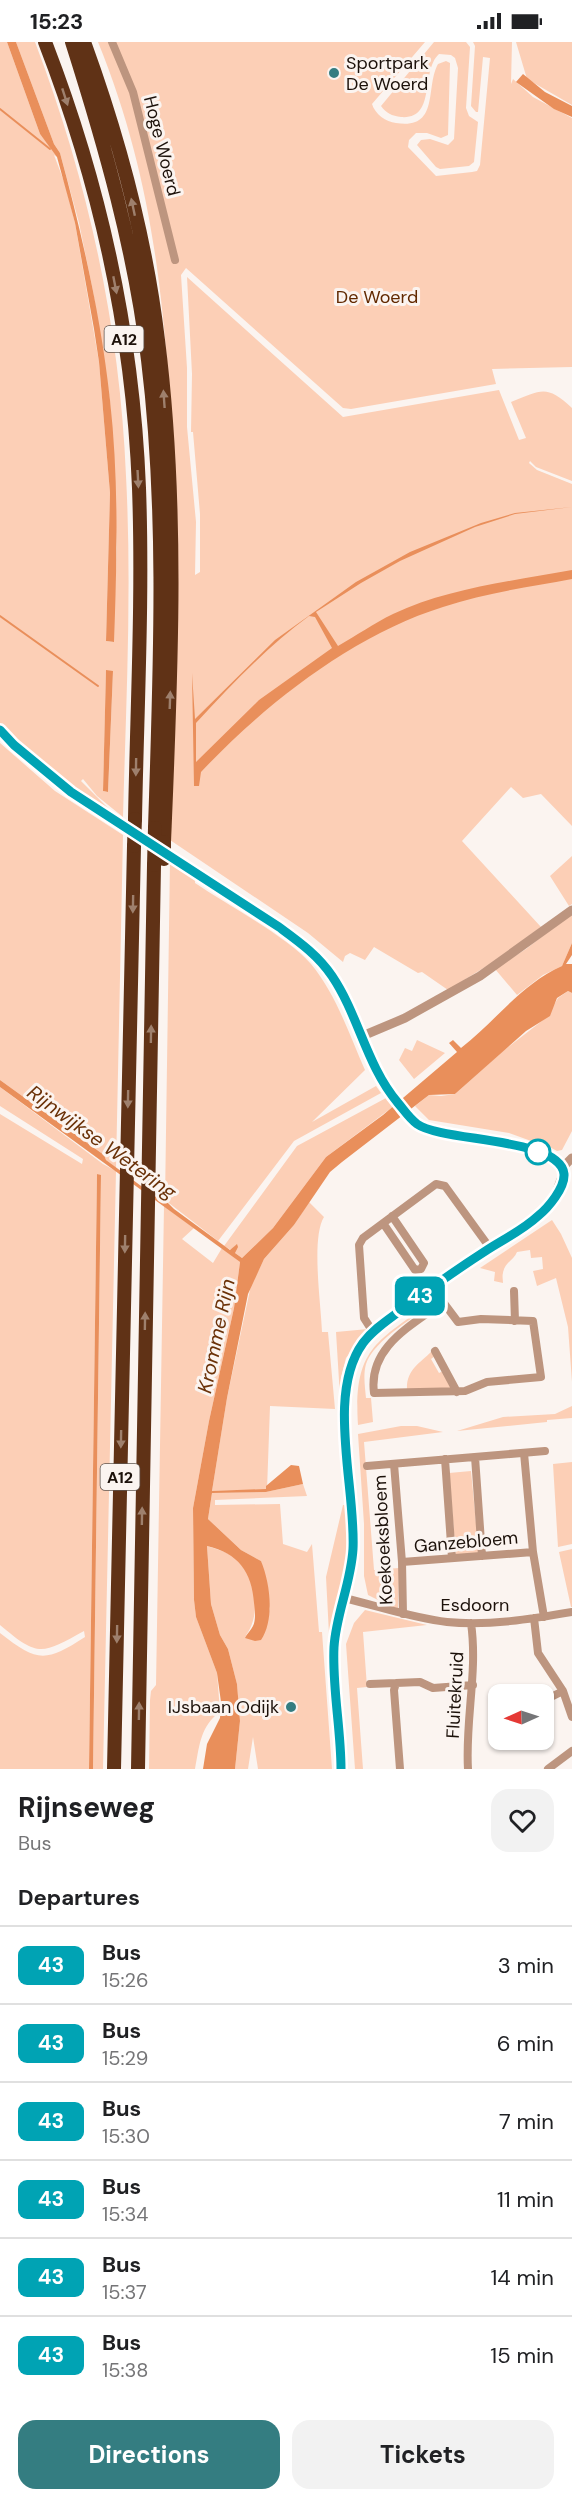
<!DOCTYPE html>
<style>
body{margin:0;font-family:"DM Sans",sans-serif;background:#f2f2f2;color:#202124;height:100vh;display:flex;flex-direction:column;font-size:22px;white-space:nowrap}
*{box-sizing:border-box;margin:0}
p{font-size:20px;color:#757577}
.icon{flex:none;width:33px;height:33px;fill:none;stroke:currentColor;stroke-width:2;stroke-linecap:round;stroke-linejoin:round}
.map{position:relative;height:1727px;overflow:hidden}
.sheet{display:flex;flex-direction:column;background:#fff;flex:1}
.sheet>*{flex:none}
.badge{padding:0 12px;border-radius:9px;font-size:21px;line-height:39px}
.needle{width:39px;rotate:267deg}
.fabs{position:absolute;left:488px;top:1642px;display:grid;gap:12px}
.fabs a{display:grid;place-items:center;width:66px;height:66px;border-radius:12px;background:#fff;box-shadow:0 2px 4px #0004;font-size:30px}
.map>.badge{position:absolute;translate:-50% -50%;box-shadow:0 0 0 3px #fff}
h2{padding:0 18px;font-size:22px;line-height:54px}
.round{display:grid;place-items:center;flex:none;width:63px;height:63px;border-radius:18px;background:#f2f2f2}
.overview{display:flex;align-items:center;justify-content:space-between;height:102px;padding:0 18px}
h1{font-size:28px;font-weight:700;line-height:45px}
.cta{display:flex;gap:12px;margin-top:auto;padding:12px 18px}
.cta a{flex:1;height:69px;border-radius:18px;background:#347d81;color:#fff;font-size:24px;font-weight:700;line-height:69px;text-align:center}
.cta a+a{background:#f2f2f2;color:#202124}
ul{padding:0;list-style:none}
li{display:flex;align-items:center;gap:18px;height:78px;padding:0 18px;border-top:2px solid #e0e0e0}
li div{flex:1}
li b{display:block;font-size:22px}
li em{font-style:normal}
li .badge{min-width:66px;font-weight:700;text-align:center}
.status{display:flex;justify-content:space-between;align-items:center;height:42px;padding:0 30px;background:#fff;direction:ltr}
.status svg{height:16px;fill:currentColor}
.map>svg:first-child{display:block}
.green{fill:#fccfb6;fill-rule:evenodd}
.water{fill:#e98f5b;fill-rule:evenodd}
.lines{fill:none;stroke-linecap:round;stroke-linejoin:round}
.stream{stroke:#e98f5b;stroke-width:2}
.minor{stroke:#bd957f;stroke-width:8}
.tertiary{stroke:#bd957f;stroke-width:9}
.motorway{stroke:#603216;stroke-width:14}
.motorway-bridge{stroke:#603216;stroke-width:14}
.oneway{fill:#9e806d}
.line-casing{stroke:#fff;stroke-width:14}
.line{stroke:#00a3b4;stroke-width:9}
.poi-dot{fill:#347d81;stroke:#fbf4f0;stroke-width:2}
.stop-dot{fill:#fff;stroke:#00a3b4;stroke-width:3}
.labels{text-anchor:middle;dominant-baseline:central;stroke-width:6;stroke-linejoin:round;paint-order:stroke}
.shield{fill:#fbf4f0;stroke:#5f554f;stroke-width:1.5}
.shield-label{font-size:16px;font-weight:bold;fill:#1c110a}
.poi-label{font-size:18px;fill:#1c110a;stroke:#fbf4f0;text-anchor:start}
.street-label{font-size:18px;fill:#1c110a;stroke:#fbf4f0}
.park-label{font-size:18px;fill:#622900;stroke:#fbf4f0}
.water-label{font-size:20px;font-style:italic;fill:#6b3209;stroke:#fbf4f0}
</style>
<div class="status"><b>15:23</b><svg viewBox="0 0 49 12"><path d="M0 12V9h3v3zM5 12V6h3v6zM10 12V3h3v9zM15 12V0h3v12zM26 1h20v11H26zM47 4h2v5h-2z"/></svg></div>
<div class="map">
<svg width="572" height="1727" viewBox="0 0 572 1727">
<rect width="100%" height="100%" fill="#fbf4f0"/>
<!-- green -->
<path class="green" d="M0,0H7L40,92L57,113V115L54,113L65,142L75,181L99,320L110,451L106,599L113,600L117,506L110,359L93,249L79,181L60,111L54,102L16,0H35C88,139 120,285 126,434C132,548 126,662 123,775L97,754L83,737L81,739L123,781L40,723L0,685ZM106,629H113L108,750L103,749Z
M98,0H425L372,62C375,72 386,80 396,81C440,88 425,45 438,22L446,19L450,21L448,93L441,96L427,91H416L409,98L408,105L436,134L472,130L477,129L480,123L490,16L483,15L478,70H476L471,64L475,4L473,0H512L511,42L513,37L533,55L572,76V325L492,327L496,342L351,367L343,366L186,226L181,233L187,326V385L196,480L195,533L200,530V472L193,390H191L192,332L187,235L343,375L499,348L519,398L526,396L511,360C542,348 546,342 572,366V439L536,425L530,419L529,421L537,428L572,442V784L541,752L523,756L511,745L462,799L541,885L490,922L448,948L422,930L418,931L374,905L365,918L350,911L345,914L343,920L308,891L170,798L168,332C159,213 143,111 98,0Z
M434,0H466L470,5L466,66L469,74L478,80L474,120L469,124L440,127L436,125L417,103L421,98L430,97L448,103L454,97L458,26L455,16L451,13L439,12C420,29 437,78 401,75C392,74 386,71 381,64Z
M516,0H572V63L527,37Z
M0,701L55,749L123,793L116,1126L106,1118L104,1113L0,1038Z
M572,814V862L569,864L550,834Z
M170,819L195,836V841C226,862 288,895 311,922C336,952 349,992 365,1028L312,1080L376,1044L381,1051L294,1099L218,1199L165,1158Z
M572,871V901L562,924L543,933L517,953L495,927L526,907Z
M568,949L572,951V1089L562,1108L557,1109L546,1103L545,1104L509,1091L429,1078L415,1064L429,1053L441,1054L455,1052L503,1009L547,975L558,956Z
M417,998L445,1011L414,1037L399,1018L405,1006L412,1009Z
M0,1045L103,1122L116,1129L103,1727H93L101,1134L97,1132L89,1727H0V1591C37,1620 45,1621 85,1595L84,1589C41,1613 38,1615 0,1583V1072L82,1122L83,1117L0,1064Z
M386,1056L394,1064L326,1115L273,1186L242,1216L235,1211L236,1203L231,1208L224,1204L297,1104Z
M309,1160L324,1175C311,1196 321,1262 322,1290H328L335,1367L270,1364L267,1448L212,1449L227,1356L251,1243L264,1217L294,1183Z
M164,1164L194,1186L182,1197L213,1221L222,1206L240,1220L234,1266L209,1379L193,1466L194,1558L196,1575L217,1631L220,1669H217L216,1673C200,1687 199,1706 195,1727H149L150,1658L151,1649L156,1643Z
M552,1178L561,1192L572,1216V1340L568,1285L556,1236L537,1244L533,1229L543,1227L542,1215L531,1216L530,1208L517,1210C514,1218 504,1221 503,1231C502,1234 503,1238 503,1241L494,1239L495,1230L480,1226Z
M435,1258L436,1260C416,1274 374,1298 366,1322C363,1333 365,1345 366,1356H371L373,1380L358,1383C353,1306 377,1299 435,1258Z
M368,1287L346,1316L341,1336L340,1355L336,1290Z
M432,1309L435,1314L431,1317L439,1331L443,1329L452,1345L448,1349L428,1346L427,1348H407C406,1328 419,1322 432,1309Z
M572,1364V1376L547,1378V1380L457,1389L503,1375L555,1372Z
M401,1384H417L443,1390L364,1400L374,1528L399,1526L398,1568L368,1553L364,1534V1482L358,1392Z
M572,1420V1502L558,1505L553,1422Z
M471,1429L479,1512L456,1514L449,1431Z
M303,1442L307,1454L215,1458V1463L280,1462L283,1502L307,1510L312,1502L319,1590H322L332,1727H258L253,1695L248,1727H235L240,1679L237,1642L228,1607L220,1593L211,1562L207,1504C217,1507 230,1511 238,1518C257,1534 261,1574 246,1593L267,1575L270,1567L261,1519L241,1508L208,1477L212,1451L266,1450Z
M343,1463H348L347,1520L329,1592L326,1535Z
M572,1507V1565H571L559,1510Z
M365,1568L427,1583L363,1590L367,1645L357,1646L363,1727H355L346,1602L354,1581Z"/>
<!-- water -->
<path class="water" d="M7,0H16L54,102L60,111C82,192 101,275 110,358C119,439 117,520 114,600L106,599L110,451L99,320L94,287L75,181L57,115L40,92Z
M523,32L545,50L572,64V75L554,67L516,40Z
M572,465L515,472L475,485L400,519L361,541L316,570L338,604C356,594 374,581 393,572C448,546 513,539 572,528V537C529,545 485,551 443,565C353,593 265,662 201,730L199,744H194L192,631L195,677L275,598L356,540L410,510L481,481L515,471ZM309,574L315,575L332,606L259,658L196,720V681C231,643 267,605 309,574Z
M106,628L113,629L108,750L103,749Z
M572,901V913L566,922H572V951L568,949L557,956L550,974L526,989L455,1052L429,1053L342,1120L330,1130L294,1183L264,1217L248,1252L227,1356L212,1449L266,1447V1444L291,1423L299,1424L303,1442L266,1450L212,1451L208,1477L241,1508L261,1519C270,1541 275,1577 261,1598L255,1599L245,1596C247,1592 251,1588 253,1584C256,1578 255,1568 254,1561C252,1530 238,1511 207,1504L211,1562L220,1593L228,1607L237,1642L240,1679L235,1727H203L207,1702L220,1676L221,1660L217,1631L196,1575L194,1558L193,1466L209,1379L234,1266L240,1220L0,1045V1038L104,1113L106,1118L160,1158L166,1159L174,1167L230,1208L237,1202L238,1205L235,1211L242,1216L273,1186L326,1115L383,1073L457,1010L449,1001L453,998L461,1006C497,978 520,943 562,924Z
M97,1132L101,1133L93,1727H89Z"/>
<g class="lines">
<!-- stream -->
<path class="stream" d="M0,67L50,107
M0,574L98,644"/>
<!-- minor -->
<path class="minor" d="M112,0L133,50L175,218
M383,1181L415,1228L421,1227L424,1221L392,1174
M432,1244L443,1260C411,1284 368,1305 374,1351L465,1349L487,1340L541,1335L533,1279L481,1277L458,1280L443,1260
M514,1249L515,1279
M373,1290L364,1276L359,1203L363,1196L436,1142L445,1144L490,1206
M435,1309L457,1350
M524,1411L533,1510L544,1575
M475,1415L482,1514
M445,1417L452,1516
M394,1422L402,1520L403,1572
M367,1424L545,1409
M402,1520L533,1510
M344,1556C378,1564 412,1576 447,1580C488,1584 532,1577 572,1570
M534,1576L538,1611L563,1649L572,1675
M370,1642L396,1641
M543,1659L563,1649
M400,1727L394,1648L396,1641L420,1640L433,1646L473,1643
M468,1727C465,1678 478,1630 471,1581
M548,1727L572,1709"/>
<!-- tertiary -->
<path class="tertiary" d="M0,688C36,727 79,756 123,785
M145,799L147,800
M170,815C215,845 288,882 322,922C345,949 355,984 369,1016C377,1034 389,1050 401,1065C408,1074 415,1082 425,1087C455,1101 551,1093 563,1132L555,1154L541,1172L521,1187L443,1237L383,1282L366,1298L349,1326L345,1360L353,1508L349,1536L336,1590L334,1612L341,1727
M360,995L405,976L480,934L572,868
M562,1126L572,1116"/>
<!-- motorway -->
<path class="motorway" d="M45,0C100,142 133,294 139,446C143,556 137,667 135,777
M72,0C105,104 135,209 148,318C167,473 160,630 155,786
M84,0C119,96 146,197 158,298C179,465 171,633 164,800
M114,1727L134,804
M138,1727L154,823"/>
<!-- motorway-bridge -->
<path class="motorway-bridge" d="M134,804L135,777
M164,817V800
M154,823L155,786"/>
</g>
<!-- one-way arrows -->
<defs><path id="oneway-solid" d="M-6-.8H1V-3.2L6.5 0L1 3.2V.8H-6Z" transform="scale(1.5)"/></defs>
<g class="oneway">
<use href="#oneway-solid" transform="translate(65 55) rotate(72)"/>
<use href="#oneway-solid" transform="translate(133 165) rotate(-102)"/>
<use href="#oneway-solid" transform="translate(115 243) rotate(79)"/>
<use href="#oneway-solid" transform="translate(164 357) rotate(-94)"/>
<use href="#oneway-solid" transform="translate(138 437) rotate(87)"/>
<use href="#oneway-solid" transform="translate(170 658) rotate(-88)"/>
<use href="#oneway-solid" transform="translate(136 725) rotate(91)"/>
<use href="#oneway-solid" transform="translate(133 862) rotate(91)"/>
<use href="#oneway-solid" transform="translate(151 992) rotate(-89)"/>
<use href="#oneway-solid" transform="translate(128 1057) rotate(91)"/>
<use href="#oneway-solid" transform="translate(125 1202) rotate(91)"/>
<use href="#oneway-solid" transform="translate(145 1279) rotate(-89)"/>
<use href="#oneway-solid" transform="translate(121 1397) rotate(91)"/>
<use href="#oneway-solid" transform="translate(142 1474) rotate(-89)"/>
<use href="#oneway-solid" transform="translate(117 1592) rotate(91)"/>
<use href="#oneway-solid" transform="translate(139 1669) rotate(-89)"/>
</g>
<g class="lines">
<!-- line casing -->
<g class="line-casing">
<path id="line" d="M0,688L14,703L71,750L279,885C298,899 318,913 332,934C359,974 366,1023 398,1061C404,1068 409,1076 417,1082C442,1100 560,1095 564,1132C565,1146 548,1166 538,1174C523,1188 504,1197 487,1208C459,1226 432,1245 405,1265C391,1276 374,1286 363,1301C326,1352 356,1446 353,1507C351,1541 336,1572 334,1605C332,1645 341,1687 341,1727"/>
</g>
<!-- line -->
<use href="#line" class="line"/>
</g>
<!-- markers -->
<g class="poi-dot">
<circle cx="334" cy="31" r="6"/>
<circle cx="291" cy="1665" r="6"/>
</g>
<circle class="stop-dot" cx="538" cy="1110" r="12"/>
<g class="labels">
<!-- shield labels -->
<g class="shield">
<rect x="104.5" y="284" width="39" height="26" rx="4.5"/>
<rect x="100.5" y="1422" width="39" height="26" rx="4.5"/>
</g>
<g class="shield-label">
<text x="124" y="297">A12</text>
<text x="120" y="1435">A12</text>
</g>
<!-- poi labels -->
<g class="poi-label">
<text x="346" y="21">Sportpark<tspan x="346" dy="21">De Woerd</tspan></text>
<text x="279" y="1665" text-anchor="end">IJsbaan Odijk</text>
</g>
<!-- street labels -->
<g class="street-label">
<text transform="translate(162 104) rotate(76)">Hoge Woerd</text>
<text transform="translate(383 1498) rotate(-93)">Koekoeksbloem</text>
<text transform="translate(466 1500) rotate(-5)">Ganzebloem</text>
<text x="475" y="1563">Esdoorn</text>
<text transform="translate(455 1653) rotate(-87)">Fluitekruid</text>
</g>
<!-- park labels -->
<g class="park-label">
<text x="377" y="255">De Woerd</text>
</g>
<!-- water labels -->
<g class="water-label">
<text transform="translate(102 1100) rotate(36)">Rijnwijkse Wetering</text>
<text transform="translate(216 1294) rotate(-78)">Kromme Rijn</text>
</g>
</g>
</svg>
<div class="fabs">
<a><svg class="needle" viewBox="-14 -14 28 28"><path d="M0-13l5 13h-10z" fill="#e53935"/><path d="M0 13l5-13h-10z" fill="#757577"/></svg></a>
</div>
<b class="badge" style="left:420px;top:1254px;background:#00a3b4;color:#fff">43</b>
</div>
<section class="sheet">
<div class="overview"><div><h1>Rijnseweg</h1><p>Bus</p></div><a class="round"><svg class="icon" aria-label="heart" viewBox="0 0 24 24"><path d="M12 20l-8-8c-3-5 5-10 8-4 3-6 11-1 8 4z"/></svg></a></div>
<h2>Departures</h2>
<ul>
<li><span class="badge" style="background:#00a3b4;color:#fff">43</span><div><b>Bus</b><p>15:26</p></div><em>3 min</em></li>
<li><span class="badge" style="background:#00a3b4;color:#fff">43</span><div><b>Bus</b><p>15:29</p></div><em>6 min</em></li>
<li><span class="badge" style="background:#00a3b4;color:#fff">43</span><div><b>Bus</b><p>15:30</p></div><em>7 min</em></li>
<li><span class="badge" style="background:#00a3b4;color:#fff">43</span><div><b>Bus</b><p>15:34</p></div><em>11 min</em></li>
<li><span class="badge" style="background:#00a3b4;color:#fff">43</span><div><b>Bus</b><p>15:37</p></div><em>14 min</em></li>
<li><span class="badge" style="background:#00a3b4;color:#fff">43</span><div><b>Bus</b><p>15:38</p></div><em>15 min</em></li>
</ul>
<div class="cta"><a>Directions</a><a>Tickets</a></div>
</section>
